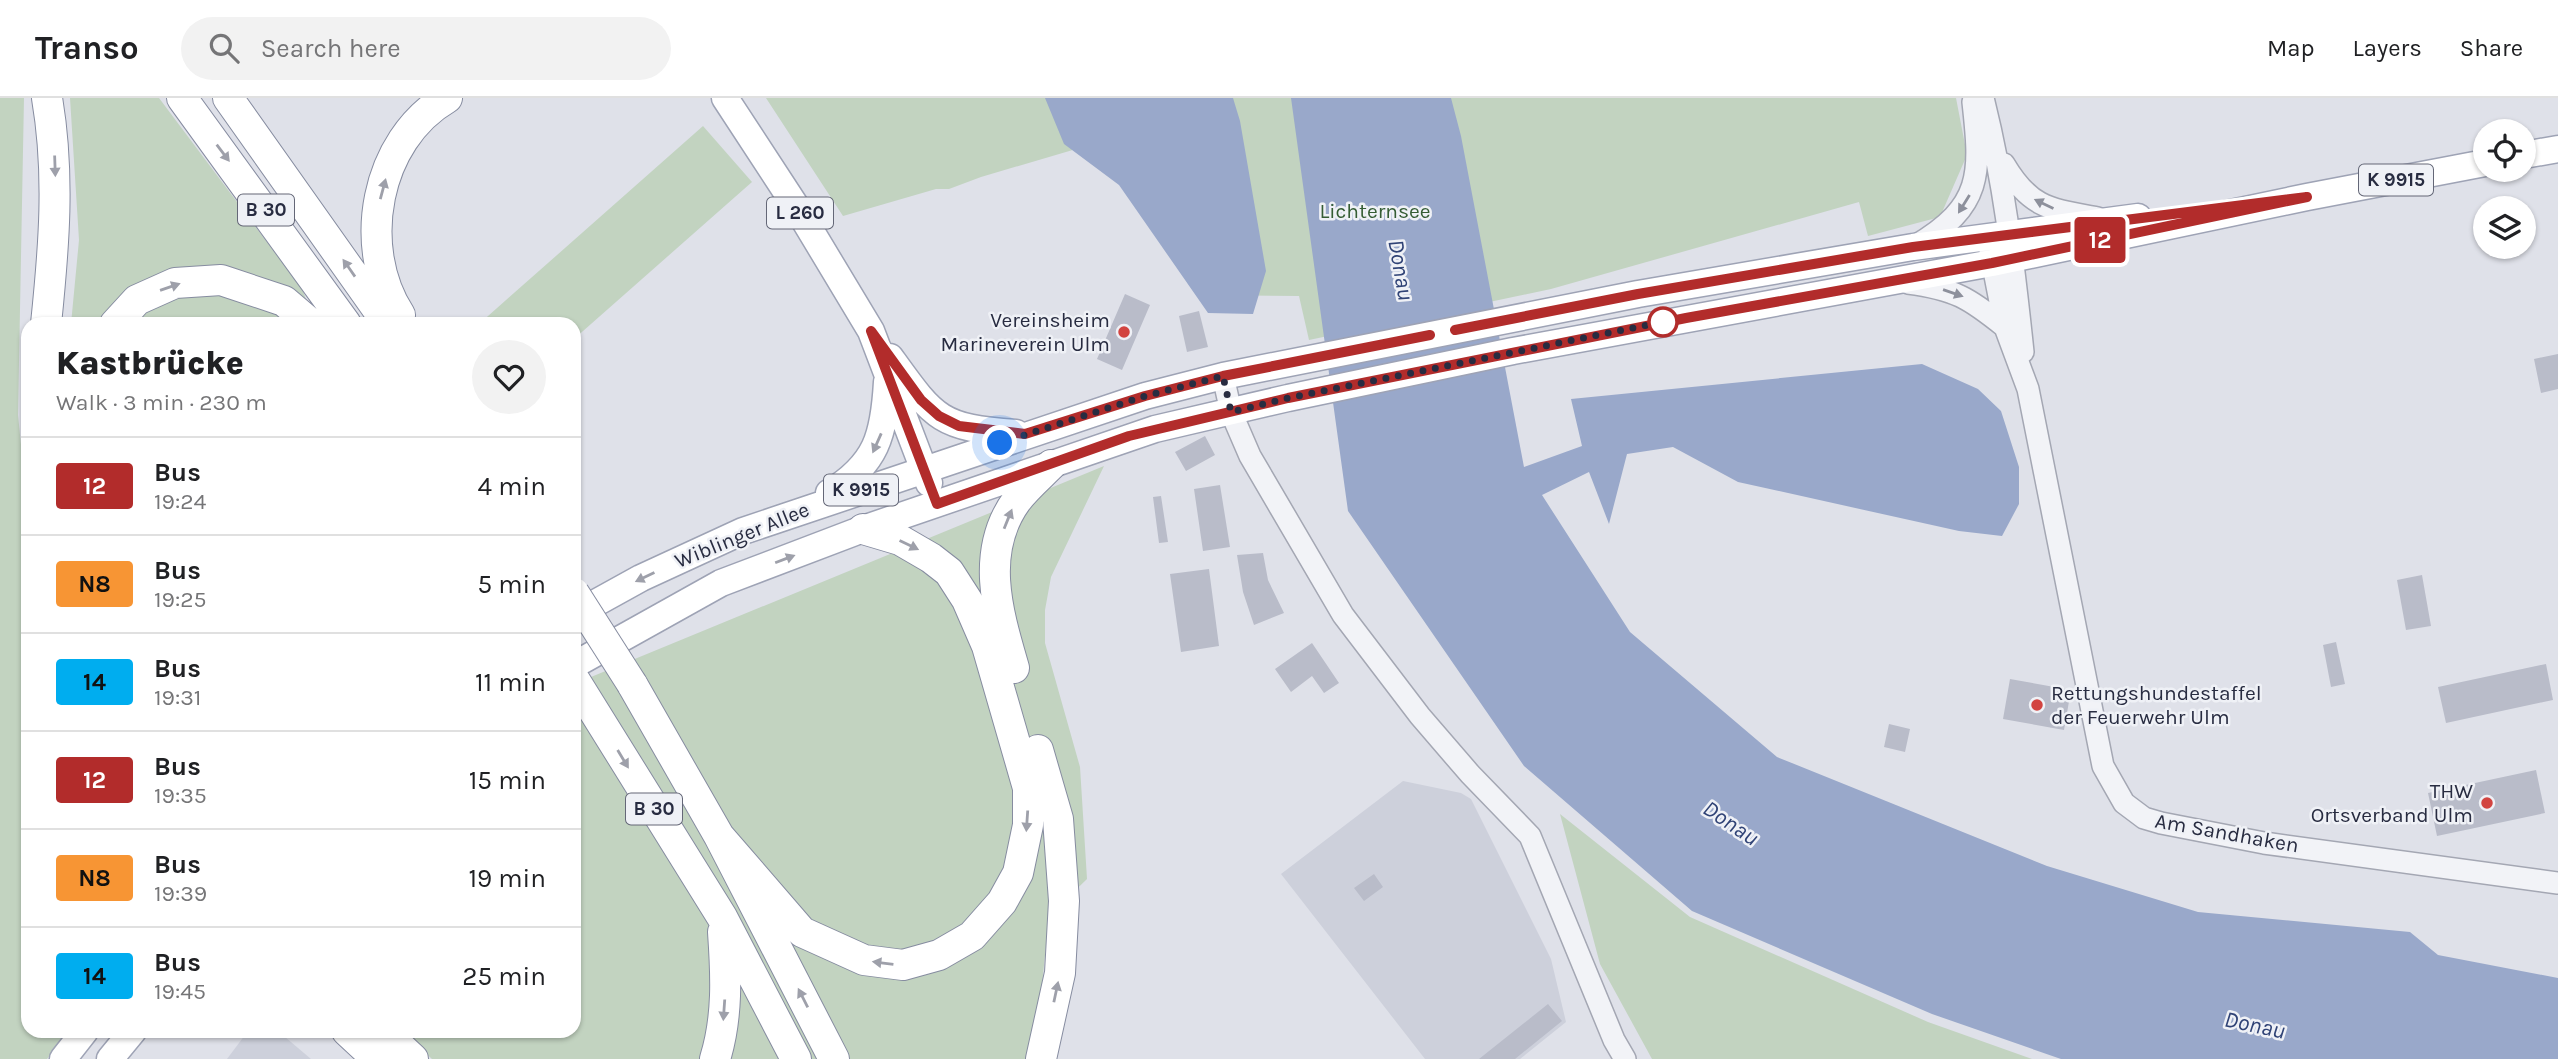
<!DOCTYPE html>
<meta charset="utf-8">
<style>
body{margin:0;font-family:Karla,sans-serif;background:#f2f2f2;color:#202124;height:100vh;display:flex;flex-direction:column;font-size:26px;white-space:nowrap}
*{box-sizing:border-box;margin:0}
p{font-size:23px;color:#757577}
.icon{flex:none;width:38px;height:38px;fill:none;stroke:currentColor;stroke-width:2;stroke-linecap:round;stroke-linejoin:round}
.map{position:relative;flex:1;overflow:hidden}
.drawer{position:absolute;left:21px;top:219px;width:560px;height:721px;display:flex;flex-direction:column;background:#fff;border-radius:21px;box-shadow:0 2px 5px #0004}
.drawer>*{flex:none}
.badge{padding:0 14px;border-radius:5px;font-size:24px;line-height:46px}
.buttons{position:absolute;left:2473px;top:21px;display:grid;gap:14px}
.buttons a{display:grid;place-items:center;width:63px;height:63px;border-radius:50%;background:#fff;box-shadow:0 2px 5px #0004;font-size:35px}
.you{position:absolute;width:35px;height:35px;margin:-18px;border:5px solid #fff;border-radius:50%;background:#1a73e8;box-shadow:0 0 0 10px #1a73e833}
.map>.badge{position:absolute;translate:-50% -50%;box-shadow:0 0 0 4px #fff}
.round{display:grid;place-items:center;flex:none;width:74px;height:74px;border-radius:37px;background:#f2f2f2}
.headline{display:flex;align-items:center;justify-content:space-between;height:119px;padding:0 35px}
h1{font-size:33px;font-weight:800;line-height:52px}
ul{padding:0;list-style:none}
li{display:flex;align-items:center;gap:21px;height:98px;padding:0 35px;border-top:2px solid #e0e0e0}
li div{flex:1}
li b{display:block;font-size:26px}
li em{font-style:normal}
li .badge{min-width:77px;font-weight:700;text-align:center}
header{display:flex;align-items:center;gap:42px;box-sizing:border-box;height:98px;padding:0 35px;background:#fff;border-bottom:2px solid #e0e0e0}
header strong{font-size:33px}
nav{display:flex;gap:38px;margin-inline-start:auto;font-size:24px}
.search{width:490px;height:63px;background:#f2f2f2;display:flex;align-items:center;gap:18px;box-sizing:border-box;padding:0 24px;border-radius:38px;color:#757577;font-size:26px}
.map>svg:first-child{display:block}
.built{fill:#cdd0db}
.green{fill:#c2d3c0}
.water{fill:#99a8ca}
.building{fill:#b9bcc9}
.lines{fill:none;stroke-linecap:round;stroke-linejoin:round}
.minor-casing{stroke:#a4a7b3;stroke-width:24}
.major-casing{stroke:#9ea3b5;stroke-width:29}
.highway-casing{stroke:#868ca0;stroke-width:32}
.minor{stroke:#f2f3f7;stroke-width:21}
.major{stroke:#fff;stroke-width:26}
.highway{stroke:#fff;stroke-width:30}
.highway-bridge-casing{stroke:#868ca0;stroke-width:32;stroke-linecap:butt}
.highway-bridge{stroke:#fff;stroke-width:30}
.oneway{fill:#9ea0aa}
.oneway2{fill:#8d909c}
.line-casing{stroke:#fff;stroke-width:16}
.line{stroke:#b22c2b;stroke-width:10}
.walk{stroke:#282c41;stroke-width:7;stroke-dasharray:0 12.6}
.stop-dot{fill:#fff;stroke:#b22c2b;stroke-width:3.5}
.poi-dot{fill:#d24440;stroke:#eff1f6;stroke-width:2.5}
.labels{text-anchor:middle;dominant-baseline:central;stroke-width:5;stroke-linejoin:round;paint-order:stroke}
.shield{fill:#eff1f6;stroke:#646777;stroke-width:2}
.shield-label{font-size:19px;font-weight:bold;fill:#282c41}
.park-label{font-size:21px;fill:#355d34;stroke:#eff1f6}
.poi-label{font-size:21px;fill:#282c41;stroke:#eff1f6;text-anchor:end}
.street-label{font-size:21px;fill:#282c41;stroke:#eff1f6}
.water-label{font-size:23px;font-style:italic;fill:#304376;stroke:#eff1f6}
</style>
<header>
<strong>Transo</strong>
<div class="search"><svg class="icon" aria-label="search" viewBox="0 0 24 24"><circle cx="10" cy="10" r="6"/><path d="M15 15l6 6"/></svg>Search here</div>
<nav><a>Map</a><a>Layers</a><a>Share</a></nav>
</header>
<div class="map">
<svg width="2558" height="961" viewBox="0 0 2558 961">
<rect width="100%" height="100%" fill="#dfe1e9"/>
<!-- built -->
<path class="built" d="M1403,683L1461,695L1471,701L1551,861L1566,924L1520,961H1425L1281,776Z
M248,933H278L311,961H227Z"/>
<!-- green -->
<path class="green" d="M0,0H24L18,317L28,415V933H69L47,961H0Z
M70,0H159L294,180L303,193L315,226H71L79,142Z
M766,0H1956L1967,57L1940,119L1868,138L1859,104L1551,191L1309,242L1299,198L1196,197L1093,46L981,79L949,91H936L843,118Z
M703,28L752,84L574,241V226H479Z
M1104,368L1051,479L1045,512V545L1080,669L1087,781L1049,818L1038,926L1030,961H432L402,933H574V586Z
M1560,716L1690,819L1928,924L2032,961H1652L1600,866Z"/>
<!-- water -->
<path class="water" d="M1045,0H1233L1240,23L1266,173L1253,216L1208,215L1119,87L1064,46Z
M1291,0H1451L1461,38L1524,369L1582,348L1571,301L1922,266L1978,291L2001,313L2019,369V406L2002,438L1959,433L1738,384L1673,349L1627,356L1609,426L1589,374L1542,397L1630,534L1777,659L2047,768L2198,814L2410,834L2438,857L2558,880V961H2061L1932,916L1692,813L1524,668L1348,413Z"/>
<!-- building -->
<path class="building" d="M1125,196L1150,207L1122,272L1097,261Z
M1199,213L1208,249L1187,254L1179,218Z
M2558,256V291L2541,295L2534,261Z
M1205,338L1215,357L1186,373L1175,354Z
M1220,387L1230,449L1203,453L1194,391Z
M1161,398L1168,444L1159,445L1153,399Z
M1263,455L1268,482L1284,515L1254,527L1243,494L1237,457Z
M1209,471L1219,548L1181,554L1170,476Z
M2422,477L2431,528L2406,532L2397,482Z
M2336,544L2345,586L2331,589L2323,547Z
M1312,545L1339,585L1324,595L1312,578L1291,594L1275,571Z
M2546,566L2553,602L2446,625L2438,589Z
M2010,581L2071,592L2064,632L2003,621Z
M1889,626L1910,631L1905,654L1884,649Z
M2536,672L2545,715L2437,738L2428,695Z
M1374,776L1383,789L1364,803L1354,790Z
M1548,906L1562,923L1515,961H1479Z"/>
<g class="lines">
<!-- minor casing -->
<g class="minor-casing">
<path id="minor" d="M1983,0C2004,83 2014,168 2023,254
M2004,66C2030,110 2049,111 2098,120
M1915,148C1983,108 1981,76 1973,4
M1990,152L2005,229L2028,291L2103,668L2124,705L2144,720L2161,725L2264,745L2558,785
M1908,185C1955,191 1969,200 2005,229
M1223,278L1231,314L1250,358L1343,517L1420,618L1470,676L1530,738L1614,942L1625,961"/>
</g>
<!-- major casing -->
<g class="major-casing">
<path id="major" d="M725,0L797,110L871,233L929,385
M2524,57L2558,51
M890,259C934,320 939,330 1016,335
M829,395C877,366 884,337 887,284
M574,517L641,480L743,433L1145,298L1223,278L1638,196L1913,149L2138,119
M574,567L721,485L863,431L1155,331L1288,300L1513,253L1992,165L2307,99L2485,65
M63,961L85,933
M110,961L133,933"/>
</g>
<!-- highway casing -->
<g class="highway-casing">
<path id="highway" d="M182,0L346,226
M228,0L388,226
M400,217C356,149 375,42 447,0
M46,226C54,149 60,76 47,0
M115,226L137,202L175,185L221,182L284,203L311,226
M1014,570C998,515 979,454 1017,402C1027,389 1040,378 1051,367
M574,581L722,819L796,961
M632,586L719,738L834,961
M1038,652L1058,721L1064,803L1060,875L1041,961
M719,738L802,834L864,862L903,867L939,857L972,838L1002,804L1018,775L1028,727V690L987,548L967,502L949,474L931,460L900,442L863,431
M347,933L377,961
M383,933L413,961
M715,961C728,919 726,877 723,834"/>
</g>
<!-- minor -->
<use href="#minor" class="minor"/>
<!-- major -->
<use href="#major" class="major"/>
<!-- highway -->
<use href="#highway" class="highway"/>
<!-- highway-bridge casing -->
<g class="highway-bridge-casing">
<path id="highway-bridge" d="M574,495L632,586"/>
</g>
<!-- highway-bridge -->
<use href="#highway-bridge" class="highway-bridge"/>
</g>
<!-- one-way arrows -->
<defs><path id="oneway-solid" d="M-6-.8H1V-3.2L6.5 0L1 3.2V.8H-6Z" transform="scale(1.75)"/></defs>
<g class="oneway">
<use href="#oneway-solid" transform="translate(223 55) rotate(53)"/>
<use href="#oneway-solid" transform="translate(55 68) rotate(88)"/>
<use href="#oneway-solid" transform="translate(383 91) rotate(-75)"/>
<use href="#oneway-solid" transform="translate(349 170) rotate(-125)"/>
<use href="#oneway-solid" transform="translate(170 189) rotate(-19)"/>
<use href="#oneway-solid" transform="translate(877 345) rotate(114)"/>
<use href="#oneway-solid" transform="translate(1008 421) rotate(-68)"/>
<use href="#oneway-solid" transform="translate(909 447) rotate(26)"/>
<use href="#oneway-solid" transform="translate(785 461) rotate(-21)"/>
<use href="#oneway-solid" transform="translate(645 479) rotate(154)"/>
<use href="#oneway-solid" transform="translate(623 661) rotate(59)"/>
<use href="#oneway-solid" transform="translate(1027 723) rotate(94)"/>
<use href="#oneway-solid" transform="translate(883 865) rotate(-173)"/>
<use href="#oneway-solid" transform="translate(1056 894) rotate(-78)"/>
<use href="#oneway-solid" transform="translate(803 900) rotate(-117)"/>
<use href="#oneway-solid" transform="translate(724 912) rotate(94)"/>
</g>
<g class="oneway2">
<use href="#oneway-solid" transform="translate(1964 106) rotate(122)"/>
<use href="#oneway-solid" transform="translate(2044 106) rotate(-154)"/>
<use href="#oneway-solid" transform="translate(1953 195) rotate(19)"/>
</g>
<g class="lines">
<!-- line casing -->
<g class="line-casing">
<path id="line" d="M1430,237L1223,278L1145,298L1025,336L959,328L939,318L921,302L871,233L937,406L1129,338L1288,300L1686,220L1992,165L2307,99L1913,149L1638,196L1455,232"/>
</g>
<!-- line -->
<use href="#line" class="line"/>
<!-- walk -->
<path class="walk" d="M1000,345L1145,298L1223,278L1231,314L1288,300L1663,224"/>
</g>
<!-- markers -->
<circle class="stop-dot" cx="1663" cy="224" r="14"/>
<g class="poi-dot">
<circle cx="1124" cy="234" r="7"/>
<circle cx="2037" cy="607" r="7"/>
<circle cx="2487" cy="705" r="7"/>
</g>
<g class="labels">
<!-- shield labels -->
<g class="shield">
<rect x="2359" y="66.5" width="74" height="31" rx="5"/>
<rect x="238" y="96.5" width="56" height="31" rx="5"/>
<rect x="767" y="99.5" width="66" height="31" rx="5"/>
<rect x="824" y="376.5" width="74" height="31" rx="5"/>
<rect x="626" y="695.5" width="56" height="31" rx="5"/>
</g>
<g class="shield-label">
<text x="2396" y="82">K 9915</text>
<text x="266" y="112">B 30</text>
<text x="800" y="115">L 260</text>
<text x="861" y="392">K 9915</text>
<text x="654" y="711">B 30</text>
</g>
<!-- park labels -->
<g class="park-label">
<text x="1375" y="113">Lichternsee</text>
</g>
<!-- poi labels -->
<g class="poi-label">
<text x="1110" y="222">Vereinsheim<tspan x="1110" dy="24">Marineverein Ulm</tspan></text>
<text x="2051" y="595" text-anchor="start">Rettungshundestaffel<tspan x="2051" dy="24">der Feuerwehr Ulm</tspan></text>
<text x="2473" y="693">THW<tspan x="2473" dy="24">Ortsverband Ulm</tspan></text>
</g>
<!-- street labels -->
<g class="street-label">
<text transform="translate(742 437) rotate(-22)">Wiblinger Allee</text>
<text transform="translate(2227 735) rotate(10)">Am Sandhaken</text>
</g>
<!-- water labels -->
<g class="water-label">
<text transform="translate(1401 172) rotate(80)">Donau</text>
<text transform="translate(1731 725) rotate(34)">Donau</text>
<text transform="translate(2255 927) rotate(12)">Donau</text>
</g>
</g>
</svg>
<div class="buttons">
<a><svg class="icon" aria-label="locate" viewBox="0 0 24 24"><circle cx="12" cy="12" r="6"/><path d="M12 2v4M12 18v4M2 12h4M18 12h4"/></svg></a>
<a><svg class="icon" aria-label="layers" viewBox="0 0 24 24"><path d="M12 4l9 5-9 5-9-5zM3 14l9 5 9-5"/></svg></a>
</div>
<div class="you" style="left:1000px;top:345px"></div>
<b class="badge" style="left:2100px;top:142px;background:#b22c2b;color:#fff">12</b>
<section class="drawer">
<div class="headline"><div><h1>Kastbrücke</h1><p>Walk · 3 min · 230 m</p></div><a class="round"><svg class="icon" aria-label="heart" viewBox="0 0 24 24"><path d="M12 20l-8-8c-3-5 5-10 8-4 3-6 11-1 8 4z"/></svg></a></div>
<ul>
<li><span class="badge" style="background:#b22c2b;color:#fff">12</span><div><b>Bus</b><p>19:24</p></div><em>4 min</em></li>
<li><span class="badge" style="background:#f79534;color:#111">N8</span><div><b>Bus</b><p>19:25</p></div><em>5 min</em></li>
<li><span class="badge" style="background:#00adef;color:#111">14</span><div><b>Bus</b><p>19:31</p></div><em>11 min</em></li>
<li><span class="badge" style="background:#b22c2b;color:#fff">12</span><div><b>Bus</b><p>19:35</p></div><em>15 min</em></li>
<li><span class="badge" style="background:#f79534;color:#111">N8</span><div><b>Bus</b><p>19:39</p></div><em>19 min</em></li>
<li><span class="badge" style="background:#00adef;color:#111">14</span><div><b>Bus</b><p>19:45</p></div><em>25 min</em></li>
</ul>
</section>
</div>
